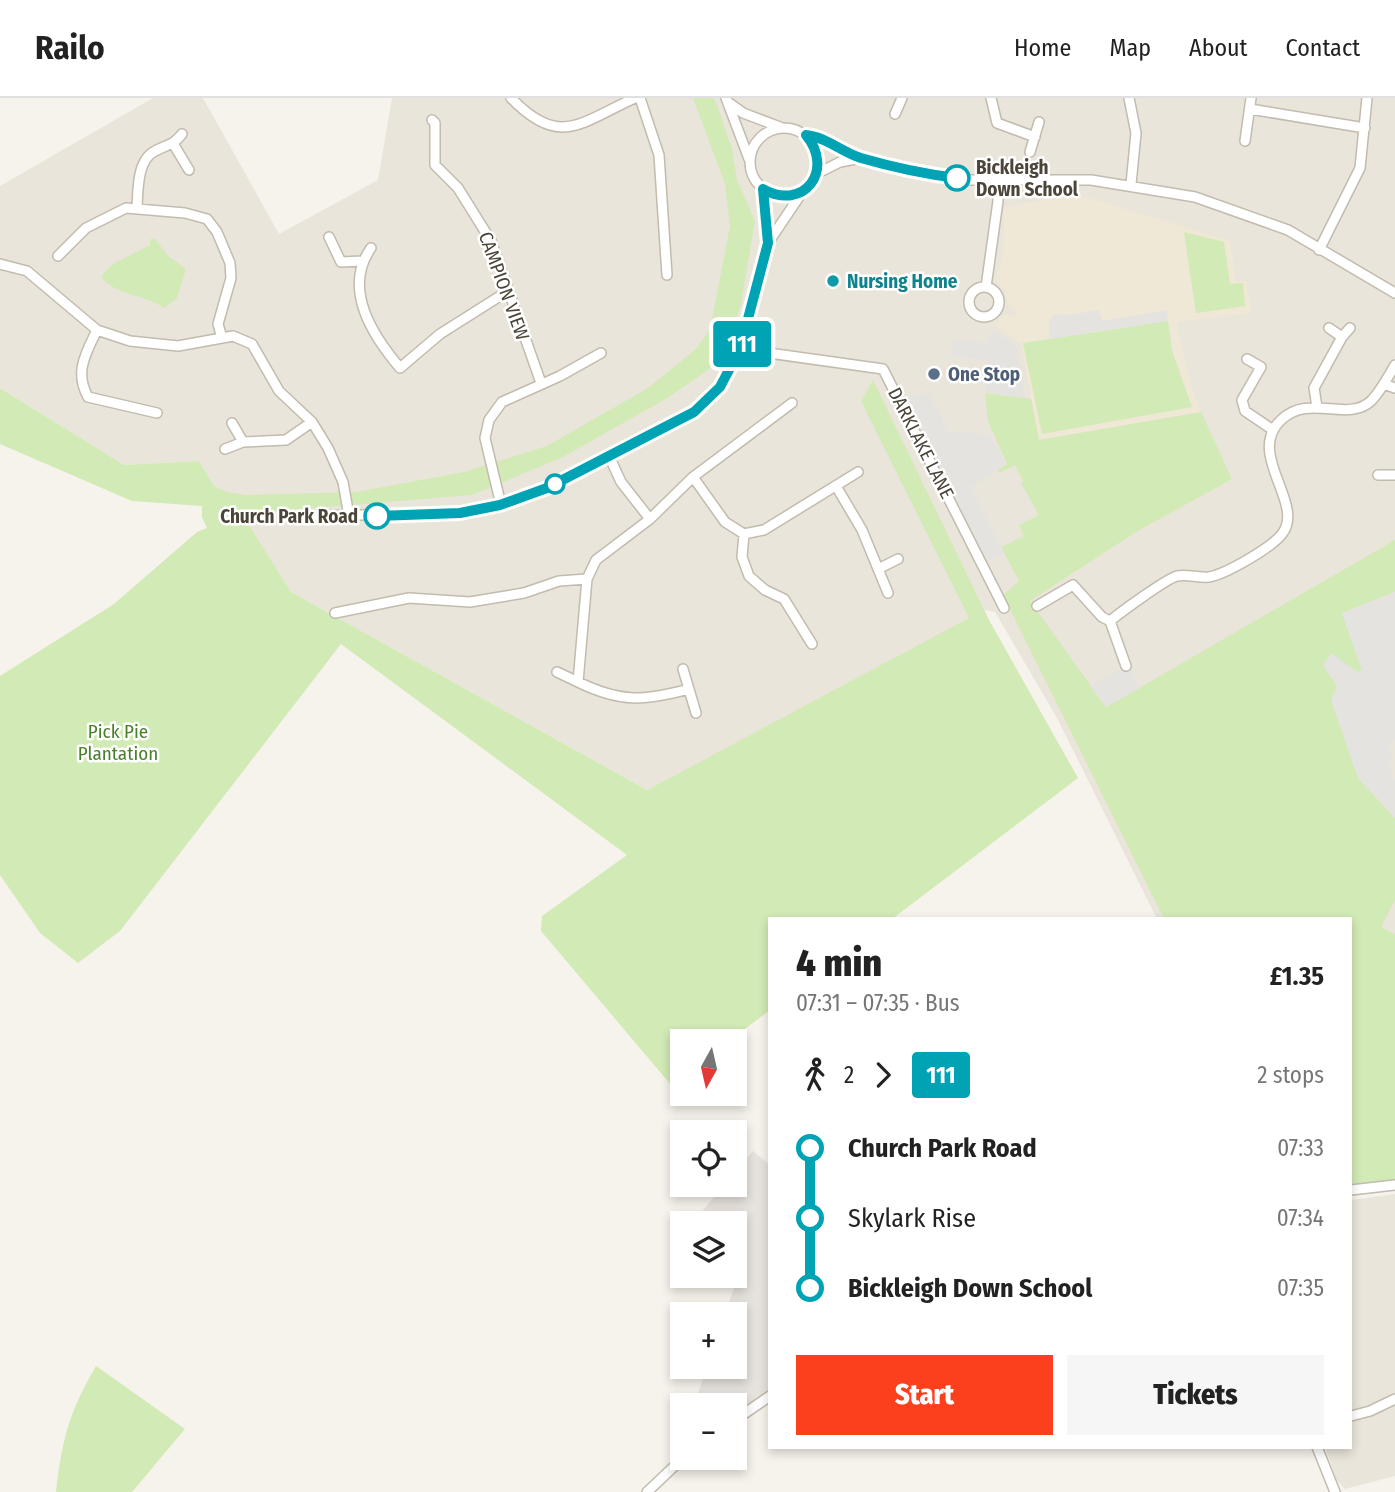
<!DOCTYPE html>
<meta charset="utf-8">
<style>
body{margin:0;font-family:"Fira Sans Condensed",sans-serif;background:#f6f6f6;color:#222;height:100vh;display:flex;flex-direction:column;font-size:26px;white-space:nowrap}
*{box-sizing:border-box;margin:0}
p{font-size:23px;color:#767676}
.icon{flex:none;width:38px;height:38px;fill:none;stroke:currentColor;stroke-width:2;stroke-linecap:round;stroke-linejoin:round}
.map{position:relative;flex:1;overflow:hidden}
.drawer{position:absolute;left:768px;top:819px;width:584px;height:532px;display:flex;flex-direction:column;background:#fff;border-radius:0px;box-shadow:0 4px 10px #0003}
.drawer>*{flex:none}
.badge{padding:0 14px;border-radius:5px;font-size:24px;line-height:46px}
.needle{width:46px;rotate:188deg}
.controls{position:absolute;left:670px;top:931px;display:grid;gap:14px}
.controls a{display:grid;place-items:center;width:77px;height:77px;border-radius:0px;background:#fff;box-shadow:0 4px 10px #0003;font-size:35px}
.map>.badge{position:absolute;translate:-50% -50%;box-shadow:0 0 0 4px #fff}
.legs{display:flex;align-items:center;gap:10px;height:77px;padding:0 28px;font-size:23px}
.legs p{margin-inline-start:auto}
.summary{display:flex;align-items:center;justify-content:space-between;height:119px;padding:0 28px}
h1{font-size:38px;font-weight:800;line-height:52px}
.cta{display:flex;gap:14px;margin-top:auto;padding:14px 28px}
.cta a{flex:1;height:80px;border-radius:0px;background:#fc3f1d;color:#fff;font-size:28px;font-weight:800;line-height:80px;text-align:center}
.cta a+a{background:#f6f6f6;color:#222}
ul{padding:0 28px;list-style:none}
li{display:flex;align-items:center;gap:24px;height:70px;font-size:26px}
li i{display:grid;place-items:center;width:10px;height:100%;margin:0 9px;background:currentColor}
li i::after{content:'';width:18px;height:18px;margin:-9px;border:5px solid;border-radius:50%;background:#fff}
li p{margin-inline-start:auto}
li:first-child i{background:linear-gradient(#0000 50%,currentColor 0)}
li:last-child i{background:linear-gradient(currentColor 50%,#0000 0)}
header{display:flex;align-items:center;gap:42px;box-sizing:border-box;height:98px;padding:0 35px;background:#fff;border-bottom:2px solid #e0e0e0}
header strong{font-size:33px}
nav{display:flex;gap:38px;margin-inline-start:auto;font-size:24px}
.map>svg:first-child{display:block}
.residential{fill:#eae5da}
.industrial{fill:#e6e2dd}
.education{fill:#efe8d6}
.green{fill:#d2eab5}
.parking{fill:#e5e3e0}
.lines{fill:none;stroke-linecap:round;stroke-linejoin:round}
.street-casing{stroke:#c2bbae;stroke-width:12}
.street{stroke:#fff;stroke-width:9}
.line-1-casing{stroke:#fff;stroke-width:16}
.line-1{stroke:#00a3b4;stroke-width:10}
.stop-1-dot{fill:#fff;stroke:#00a3b4;stroke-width:3.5}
.culture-dot{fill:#0f9aa8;stroke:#fff;stroke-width:2.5}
.service-dot{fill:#5c6f8a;stroke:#fff;stroke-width:2.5}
.labels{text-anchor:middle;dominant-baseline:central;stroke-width:5;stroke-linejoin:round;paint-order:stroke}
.stop-label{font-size:19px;font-weight:bold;fill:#4b4439;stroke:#fff;text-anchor:start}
.culture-label{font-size:19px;font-weight:bold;fill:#0d838f;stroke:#fff;text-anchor:start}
.street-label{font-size:19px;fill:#4b4439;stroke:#fff}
.service-label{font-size:19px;font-weight:bold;fill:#4e5e75;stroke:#fff;text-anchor:start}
.park-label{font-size:19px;fill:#4a7f2a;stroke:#fff}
</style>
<header>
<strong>Railo</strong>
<nav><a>Home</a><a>Map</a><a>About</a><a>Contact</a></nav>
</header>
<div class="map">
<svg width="1395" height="1394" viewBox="0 0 1395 1394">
<rect width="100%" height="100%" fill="#f6f3ec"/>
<!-- residential -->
<path class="residential" d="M153,0H203L279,136L378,82L392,0H1395V1087L1351,821H1157L1057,620L995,514L986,512L647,692L291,494L227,395L214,388L199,363L124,367L0,290V88Z
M1395,1096V1378L1345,1391L1336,1381L1325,1349H1351V1102Z"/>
<!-- industrial -->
<path class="industrial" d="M753,1053L770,1067V1292L735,1317V1307H694L707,1269H735V1216H725L747,1153L735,1146V1125H701L695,1122L724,1087H735V1074Z"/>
<!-- education -->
<path class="education" d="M1067,97L1086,99L1230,143L1236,184L1246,183L1252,215L1176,224L1190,284L1201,314L1039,342L1021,246L994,226L1005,217L1016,219L1017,215V212L1009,208L1005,193L996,182L1004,154V110Z"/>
<!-- green -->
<path class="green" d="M693,0H713L716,4L732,51L737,82L755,123L741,206L728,243L709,271L669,299L563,359L472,397L242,416L291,494L647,692L969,520L861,303L873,282L989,522L1078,680L892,821H770V912L729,943H682V978L671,987L541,833L542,818L627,757L341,546L120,833L78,865L40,835L0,777V578L114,506L197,434L207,430L202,419V408L132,403L0,346V290L124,367L199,363L214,388L227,394L246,397L356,394L464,374L547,348L648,290L696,251L710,232L730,128L725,86Z
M1184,134L1224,144L1230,186L1243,185L1245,208L1196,215Z
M150,141H155L168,158L186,171L177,200L164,210C144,196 117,198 101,179L111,167L150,147Z
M1168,223L1172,253L1192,309L1042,336L1023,245Z
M985,295L1031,301L1039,342L1201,314L1232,381L1136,434L1030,503L1106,609L1395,442V494L1342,515L1362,572L1338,588L1358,680L1395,720V802L1381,829L1395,836V1084L1351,1089V821H1164L1003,497L1019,483L1001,449L1024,438L1019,427L1039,417L1021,385L1023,383L1015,367L999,375L997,371L1007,366L988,323Z
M96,1268L185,1331L132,1394H56C62,1342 69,1314 96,1268Z"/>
<!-- parking -->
<path class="parking" d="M1099,212L1102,223L1167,212L1168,223L1049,241V224L1054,216L1068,217Z
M993,233L1016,247L1025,300L985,294L987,262L952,258L954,241L987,246Z
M930,295L947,333L989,336L1007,366L971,389L1004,455L985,465L903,298Z
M1395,494V643L1387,647L1394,663L1388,666L1395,682V720L1358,680L1331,602L1337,588L1323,568L1331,555L1359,575L1362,572L1342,515Z
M1128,567L1140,590L1106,609L1090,588Z"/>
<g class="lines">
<!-- street casing -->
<g class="street-casing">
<path id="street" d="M511,0C560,51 581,24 635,0
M640,0L659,57L667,177
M726,0L749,61
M991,0L997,25L1035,39
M1129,0L1136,35L1131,86
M729,5L743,15L780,29
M1250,11L1365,30
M895,16L902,0
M432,22L435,25V67L458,90L491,143L541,285
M750 64a34 34 0 1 1 68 0a34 34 0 1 1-68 0Z
M806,37L815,38L861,60L925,76L965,82H1091L1195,99L1288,132L1395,195
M1245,43L1251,0
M174,47L189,72
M1030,54L1039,24
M816,76L840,64L861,60
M763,91L768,145
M137,110C138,92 137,62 155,53C166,47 174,47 182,36
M329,139L341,164L362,163
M371,150C342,191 373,238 400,270L440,236L508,193
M1319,152L1360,70L1367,0
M58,158L86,130L126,110L185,115L207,121L217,134L230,165L231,180L218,226L222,240
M0,166L27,173L97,232L130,243L178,248L233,238L252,246L279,293L312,324L328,350L343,384L349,418
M969 204a15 15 0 1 1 30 0a15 15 0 1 1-30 0Z
M986,189L998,103L997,82
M1329,230L1342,239
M97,232C86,255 74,274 88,299L157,315
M740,251L883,271L1004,510
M1247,261L1261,269L1242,302L1245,313L1273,332
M1384,286L1395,290
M1317,309L1314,290L1342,239L1350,230
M232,325L243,344L286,342L312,324
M225,351L243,344
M609,358L621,384L650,421L693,379L792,305
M1378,377H1395
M693,379L725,424L744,436L764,432L858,374
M836,388L862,432L888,495
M501,407L485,340L489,322L502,304L560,278L601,255
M308,418L460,415L501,407L547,390L694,314L720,289L740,251L768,145L803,93
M650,421L596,462L587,481L578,584C621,605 645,603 689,591
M744,436L742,459L749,478L765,492L784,501L812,546
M878,471L898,461
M1037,508L1073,487L1102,519L1110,523C1121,514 1166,481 1177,478C1187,476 1198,480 1209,479C1226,476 1271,450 1282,436C1306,406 1245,356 1281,322C1309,295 1347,325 1371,303C1381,293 1388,279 1395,267
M335,515L409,500L470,504L524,495L559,483L587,481
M1110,523L1126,568
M683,571L696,615
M557,574L578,584
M1351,1092L1395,1087
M1351,1318L1370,1313L1395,1301
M735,1322L770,1298
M1317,1349L1335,1394
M647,1394L683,1360"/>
</g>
<!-- street -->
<use href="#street" class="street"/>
</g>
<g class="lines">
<!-- line-1 casing -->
<g class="line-1-casing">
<path id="line-1" d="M377,418L460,415L500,407L547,390L694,314L720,289L740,251L768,145L763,91C804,114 835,72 806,37C826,39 842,54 861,60C892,69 924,76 957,80"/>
</g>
<!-- line-1 -->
<use href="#line-1" class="line-1"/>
</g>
<!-- markers -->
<g class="stop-1-dot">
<circle cx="957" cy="80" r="12"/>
<circle cx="555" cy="386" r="9"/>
<circle cx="377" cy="418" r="12"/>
</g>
<circle class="culture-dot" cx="833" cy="183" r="7"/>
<circle class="service-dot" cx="934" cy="276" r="7"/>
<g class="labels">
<!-- stop labels -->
<g class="stop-label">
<text x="976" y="69">Bickleigh<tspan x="976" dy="22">Down School</tspan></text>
<text x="358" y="418" text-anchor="end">Church Park Road</text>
</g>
<!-- culture labels -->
<g class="culture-label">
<text x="847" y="183">Nursing Home</text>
</g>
<!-- street labels -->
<g class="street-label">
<text transform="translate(504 188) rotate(70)">CAMPION VIEW</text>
<text transform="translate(921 345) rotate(63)">DARKLAKE LANE</text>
</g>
<!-- service labels -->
<g class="service-label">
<text x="948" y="276">One Stop</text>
</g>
<!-- park labels -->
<g class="park-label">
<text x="118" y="633">Pick Pie<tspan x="118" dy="22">Plantation</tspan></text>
</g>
</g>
</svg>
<div class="controls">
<a><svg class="needle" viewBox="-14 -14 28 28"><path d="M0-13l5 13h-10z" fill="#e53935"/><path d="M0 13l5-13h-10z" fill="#767676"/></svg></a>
<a><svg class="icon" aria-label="locate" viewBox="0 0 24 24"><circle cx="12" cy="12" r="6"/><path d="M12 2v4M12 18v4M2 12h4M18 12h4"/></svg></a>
<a><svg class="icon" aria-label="layers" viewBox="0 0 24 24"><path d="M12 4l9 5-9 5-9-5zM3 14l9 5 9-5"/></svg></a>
<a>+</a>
<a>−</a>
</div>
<b class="badge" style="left:742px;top:246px;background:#00a3b4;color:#fff">111</b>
<section class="drawer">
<div class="summary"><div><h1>4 min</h1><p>07:31 – 07:35 · Bus</p></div><b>£1.35</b></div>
<div class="legs"><svg class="icon" aria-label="walk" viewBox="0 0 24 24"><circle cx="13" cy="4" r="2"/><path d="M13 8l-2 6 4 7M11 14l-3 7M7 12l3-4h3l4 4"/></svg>2<svg class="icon" aria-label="forward" viewBox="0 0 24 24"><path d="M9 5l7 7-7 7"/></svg><b class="badge" style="background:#00a3b4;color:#fff">111</b><p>2 stops</p></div>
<ul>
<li><i style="color:#00a3b4"></i><b>Church Park Road</b><p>07:33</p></li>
<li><i style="color:#00a3b4"></i><span>Skylark Rise</span><p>07:34</p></li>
<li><i style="color:#00a3b4"></i><b>Bickleigh Down School</b><p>07:35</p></li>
</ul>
<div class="cta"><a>Start</a><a>Tickets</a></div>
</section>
</div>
